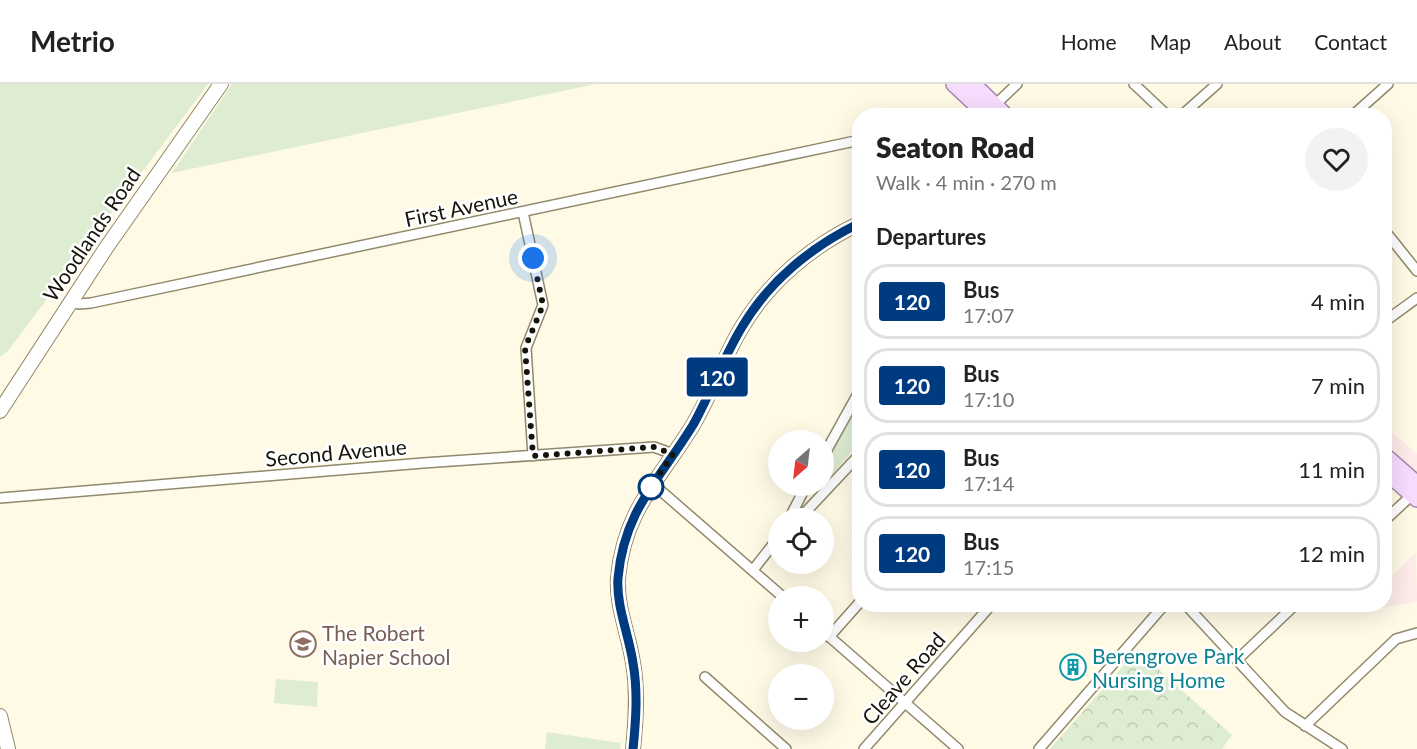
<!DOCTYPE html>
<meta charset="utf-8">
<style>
body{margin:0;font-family:Lato,sans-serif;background:#f2f2f2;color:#222;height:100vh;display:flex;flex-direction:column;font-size:22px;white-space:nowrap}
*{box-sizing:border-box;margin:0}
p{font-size:20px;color:#767676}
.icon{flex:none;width:33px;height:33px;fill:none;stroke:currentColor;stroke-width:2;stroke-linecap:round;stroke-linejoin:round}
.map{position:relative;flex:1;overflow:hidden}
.side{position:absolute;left:852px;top:24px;width:540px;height:504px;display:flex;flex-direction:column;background:#fff;border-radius:24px;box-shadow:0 6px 24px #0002}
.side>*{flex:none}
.badge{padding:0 12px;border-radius:4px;font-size:21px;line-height:39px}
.needle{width:39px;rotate:208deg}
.fabs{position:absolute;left:768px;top:346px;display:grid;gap:12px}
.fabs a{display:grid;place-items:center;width:66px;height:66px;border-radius:50%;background:#fff;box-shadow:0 6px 24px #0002;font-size:30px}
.you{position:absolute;width:30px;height:30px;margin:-15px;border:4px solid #fff;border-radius:50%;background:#1a73e8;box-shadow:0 0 0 9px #1a73e833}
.map>.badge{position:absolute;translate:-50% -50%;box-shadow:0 0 0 3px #fff}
h2{padding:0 24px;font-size:22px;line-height:54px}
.round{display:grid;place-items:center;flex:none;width:63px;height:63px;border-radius:32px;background:#f2f2f2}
.overview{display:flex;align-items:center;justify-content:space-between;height:102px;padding:0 24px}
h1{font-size:28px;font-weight:800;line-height:45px}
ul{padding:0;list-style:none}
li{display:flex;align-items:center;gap:18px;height:75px;margin:0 12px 9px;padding:0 12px;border:3px solid #e0e0e0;border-radius:24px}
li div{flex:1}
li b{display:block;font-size:22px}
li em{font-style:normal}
li .badge{min-width:66px;font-weight:700;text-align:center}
header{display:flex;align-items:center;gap:36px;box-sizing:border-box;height:84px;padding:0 30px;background:#fff;border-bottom:2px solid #e0e0e0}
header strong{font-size:28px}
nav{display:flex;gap:33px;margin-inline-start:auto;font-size:21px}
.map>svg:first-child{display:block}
.commercial{fill:#fcebe9}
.green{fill:#deedd2}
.park{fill:url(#park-crowns)}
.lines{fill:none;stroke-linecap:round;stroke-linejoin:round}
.street-casing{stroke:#91896b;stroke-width:12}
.secondary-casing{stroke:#91896b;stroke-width:16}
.primary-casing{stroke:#a486a7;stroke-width:18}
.street{stroke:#fff;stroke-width:9}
.secondary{stroke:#fff;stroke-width:14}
.primary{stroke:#f7dcfd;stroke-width:15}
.line-casing{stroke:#fff;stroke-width:14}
.line{stroke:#003b80;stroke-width:9}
.walk{stroke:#161308;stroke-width:6;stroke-dasharray:0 10.8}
.stop-dot{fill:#fff;stroke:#003b80;stroke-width:3}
.labels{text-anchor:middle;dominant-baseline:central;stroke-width:5;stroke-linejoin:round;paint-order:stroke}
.street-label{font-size:21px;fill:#161308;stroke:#fff}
.education-label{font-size:21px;fill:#785e54;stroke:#fff;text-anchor:start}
.culture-label{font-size:21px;fill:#0d838f;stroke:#fff;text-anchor:start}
</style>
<header>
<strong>Metrio</strong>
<nav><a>Home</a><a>Map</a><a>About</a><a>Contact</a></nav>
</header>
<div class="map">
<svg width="1417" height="665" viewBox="0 0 1417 665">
<defs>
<pattern id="park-crowns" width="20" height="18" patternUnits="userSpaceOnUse" patternTransform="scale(1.5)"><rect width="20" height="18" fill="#deedd2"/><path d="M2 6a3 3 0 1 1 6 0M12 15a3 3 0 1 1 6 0" fill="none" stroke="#becab3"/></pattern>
</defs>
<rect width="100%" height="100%" fill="#fffae6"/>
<!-- commercial -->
<path class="commercial" d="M1384,341L1417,370V397L1385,365Z
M1416,468L1417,517L1406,521L1403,520L1381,524L1378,521L1384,520L1385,499Z"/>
<!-- green -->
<path class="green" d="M0,0H208L8,267L0,273Z
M232,0H596L172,89Z
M859,314V359L824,400V380Z
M276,595L318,598L317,623L274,619Z
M547,648L621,659L620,665H545Z"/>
<!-- park -->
<path class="park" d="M1137,566L1232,651L1222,665H1050Z"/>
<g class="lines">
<!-- street casing -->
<g class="street-casing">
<path id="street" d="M1134,0L1168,32
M995,21L1017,0
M1181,32L1217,0
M1352,32L1388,0
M523,128L543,221L526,264L533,372
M1385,147L1417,187
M71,218L79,220L91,219L860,56
M1384,238L1417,214
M824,371L860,306
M653,400L783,513
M0,414L423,379L654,363L673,370
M789,435L806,402
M799,435L860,370
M1384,437L1412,411
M753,486L778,454
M1185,520L1285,628L1342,665
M824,548L958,665
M829,553L860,518
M1237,576L1296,520
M705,593L786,665
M1305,642L1396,555L1417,549
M864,665L992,520
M1039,665L1165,520"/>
</g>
<!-- secondary casing -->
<g class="secondary-casing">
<path id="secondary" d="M0,327L106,164L221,0
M0,632L8,665
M633,665C636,636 638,607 633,579C629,551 616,522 618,494C624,426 660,395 693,341C712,309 723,274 742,243C769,197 812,162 860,139"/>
</g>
<!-- primary casing -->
<g class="primary-casing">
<path id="primary" d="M954,0L988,32
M973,0L1006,32
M1384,371L1417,400
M1384,386L1417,415"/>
</g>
<!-- street -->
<use href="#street" class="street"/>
<!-- secondary -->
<use href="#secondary" class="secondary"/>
<!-- primary -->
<use href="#primary" class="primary"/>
</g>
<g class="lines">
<!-- line casing -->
<g class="line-casing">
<path id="line" d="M633,665C636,636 638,607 633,579C629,551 616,522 618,494C624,426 660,395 693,341C711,309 723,274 742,243C769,197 812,162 860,139"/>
</g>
<!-- line -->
<use href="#line" class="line"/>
<!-- walk -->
<path class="walk" d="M533,174L543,221L525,264L533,372L654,363L673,370L651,403"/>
</g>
<!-- icons -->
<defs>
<g id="school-ring" transform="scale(1.35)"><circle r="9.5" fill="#fff" stroke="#8d6e63" stroke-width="1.5"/><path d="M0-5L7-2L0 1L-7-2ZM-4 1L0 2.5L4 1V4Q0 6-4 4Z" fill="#8d6e63"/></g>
<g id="building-ring" transform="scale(1.35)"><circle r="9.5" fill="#fff" stroke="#0f9aa8" stroke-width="1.5"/><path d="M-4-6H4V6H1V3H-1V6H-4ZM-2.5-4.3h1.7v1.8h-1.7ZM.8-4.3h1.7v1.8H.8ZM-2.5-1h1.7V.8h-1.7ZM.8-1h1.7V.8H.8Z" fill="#0f9aa8"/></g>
</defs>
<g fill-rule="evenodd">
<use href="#school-ring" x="303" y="560"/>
<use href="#building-ring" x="1073" y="583"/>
</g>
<!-- markers -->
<circle class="stop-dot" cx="651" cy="403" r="12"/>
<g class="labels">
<!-- street labels -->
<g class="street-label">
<text transform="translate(461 123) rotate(-12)">First Avenue</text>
<text transform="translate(91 150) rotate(-56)">Woodlands Road</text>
<text transform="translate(336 368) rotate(-5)">Second Avenue</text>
<text transform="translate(903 594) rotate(-49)">Cleave Road</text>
</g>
<!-- education labels -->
<g class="education-label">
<text x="322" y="548">The Robert<tspan x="322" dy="24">Napier School</tspan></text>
</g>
<!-- culture labels -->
<g class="culture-label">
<text x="1092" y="571">Berengrove Park<tspan x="1092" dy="24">Nursing Home</tspan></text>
</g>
</g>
</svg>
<div class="fabs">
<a><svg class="needle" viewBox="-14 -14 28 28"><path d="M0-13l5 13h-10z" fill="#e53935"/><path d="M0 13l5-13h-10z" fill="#767676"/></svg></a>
<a><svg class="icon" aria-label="locate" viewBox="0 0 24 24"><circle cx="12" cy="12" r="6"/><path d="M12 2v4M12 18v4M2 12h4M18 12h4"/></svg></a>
<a>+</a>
<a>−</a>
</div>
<div class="you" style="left:533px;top:174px"></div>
<b class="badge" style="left:717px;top:293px;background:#003b80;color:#fff">120</b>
<section class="side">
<div class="overview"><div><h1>Seaton Road</h1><p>Walk · 4 min · 270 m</p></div><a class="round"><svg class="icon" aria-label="heart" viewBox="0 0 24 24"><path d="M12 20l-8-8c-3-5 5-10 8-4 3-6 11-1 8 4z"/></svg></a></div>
<h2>Departures</h2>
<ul>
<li><span class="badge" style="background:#003b80;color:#fff">120</span><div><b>Bus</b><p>17:07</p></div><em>4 min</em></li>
<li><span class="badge" style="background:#003b80;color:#fff">120</span><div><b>Bus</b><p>17:10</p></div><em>7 min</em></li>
<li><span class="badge" style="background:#003b80;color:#fff">120</span><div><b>Bus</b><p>17:14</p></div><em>11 min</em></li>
<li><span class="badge" style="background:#003b80;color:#fff">120</span><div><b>Bus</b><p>17:15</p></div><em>12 min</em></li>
</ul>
</section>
</div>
